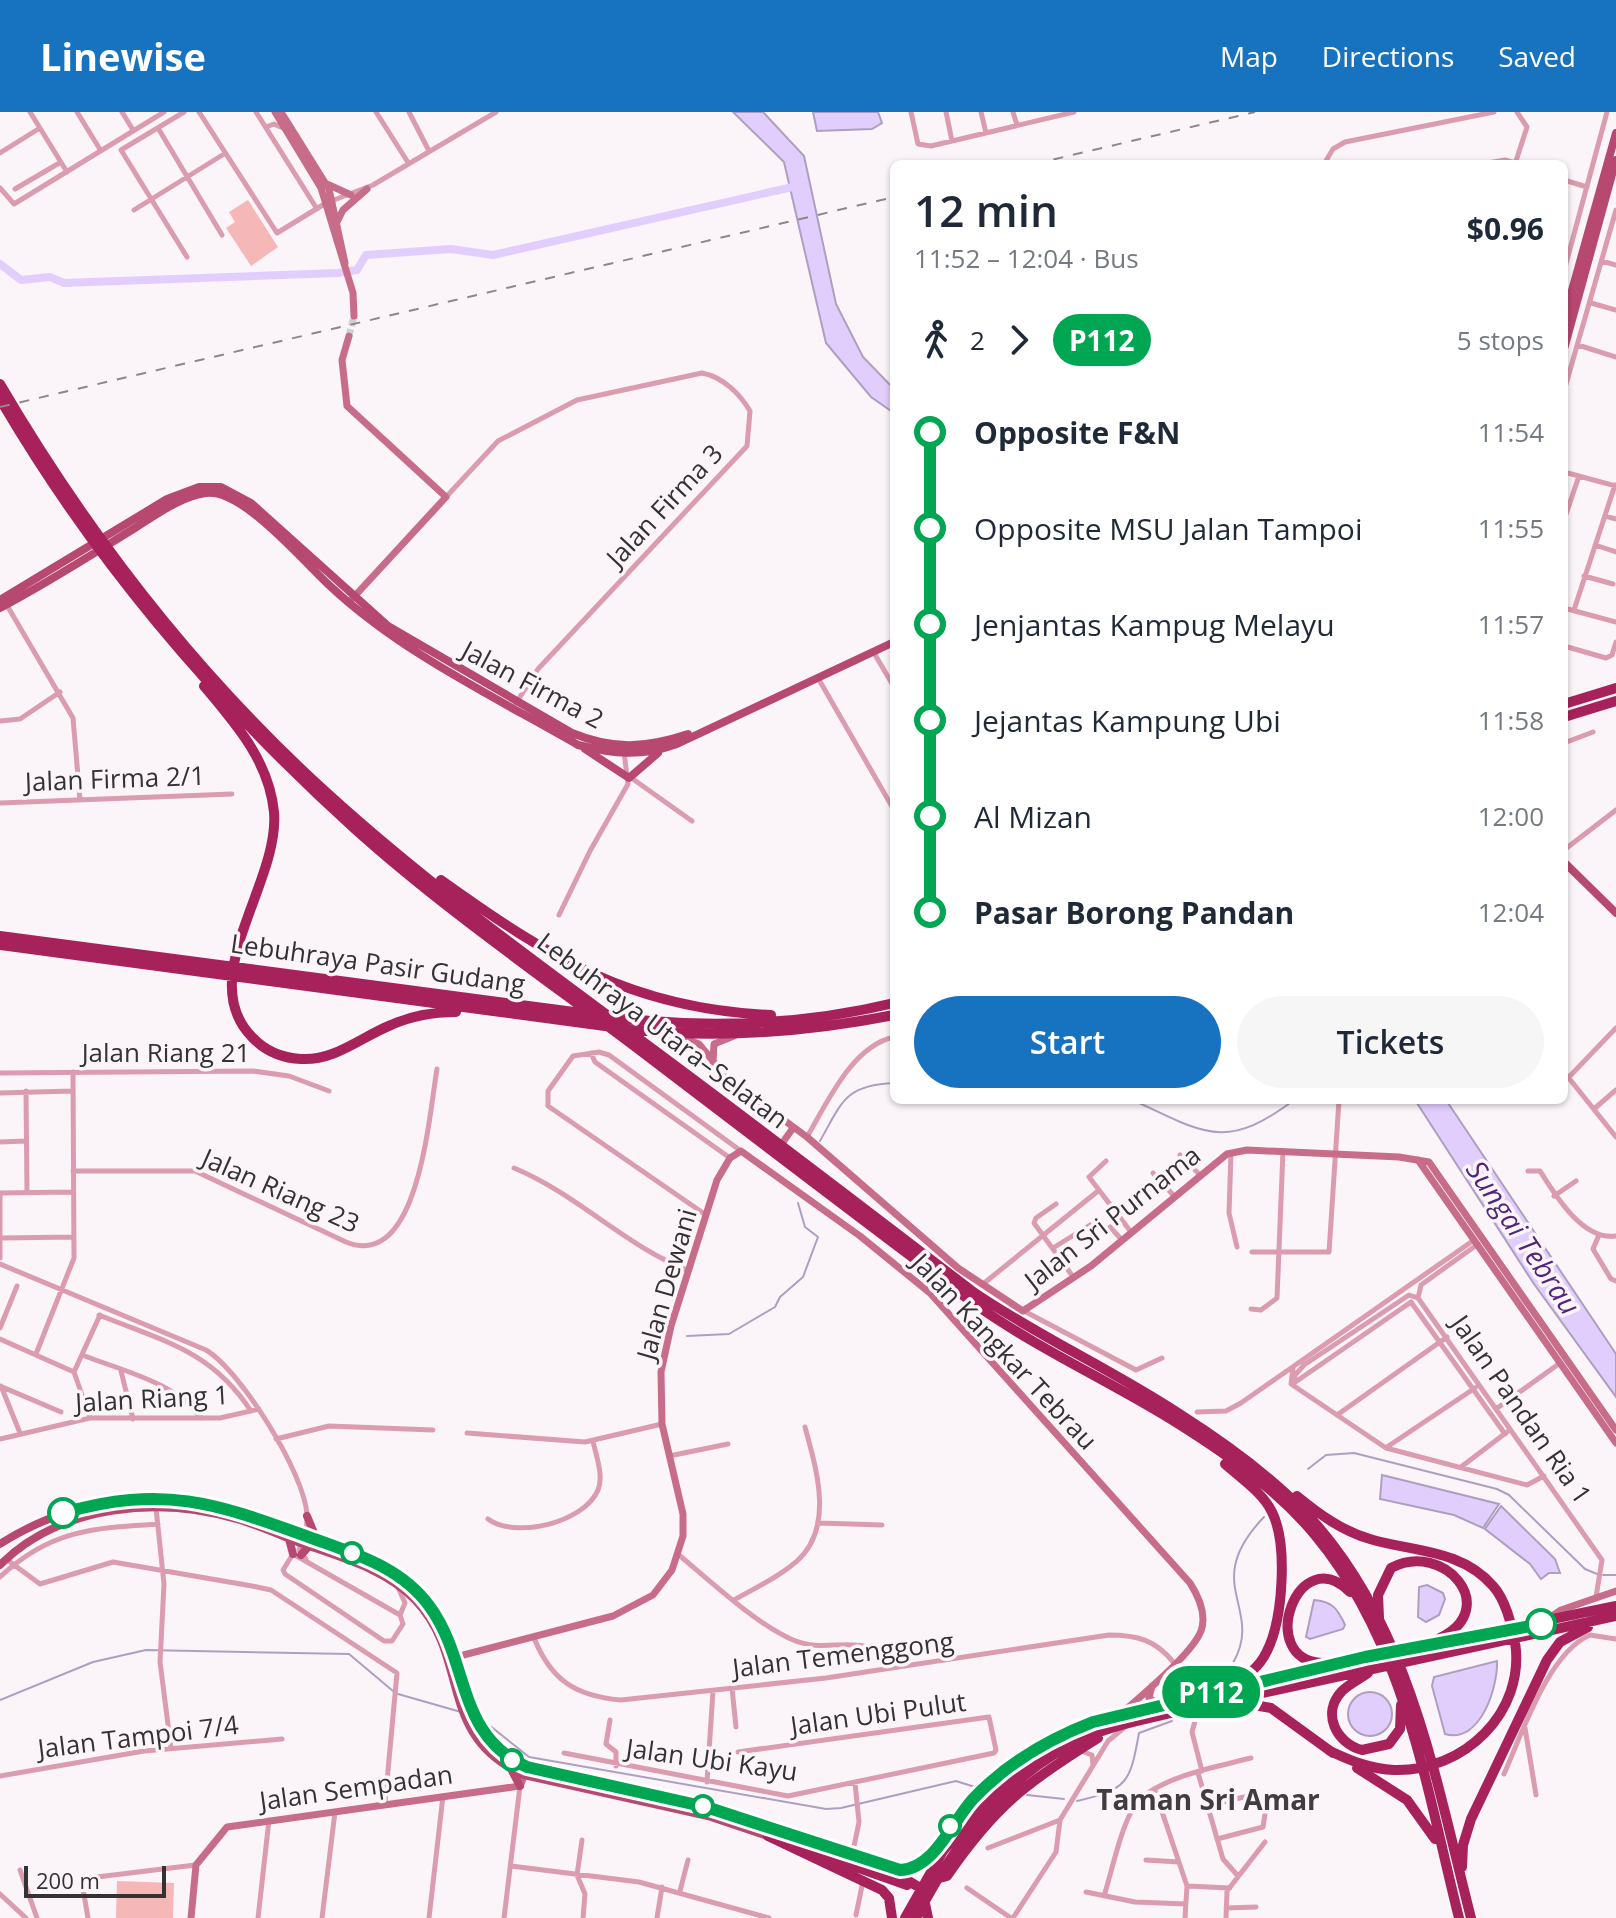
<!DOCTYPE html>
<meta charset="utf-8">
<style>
body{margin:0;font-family:"Open Sans",sans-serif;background:#f6f6f7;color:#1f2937;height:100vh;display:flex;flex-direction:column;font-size:30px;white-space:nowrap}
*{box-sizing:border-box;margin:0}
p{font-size:26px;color:#747a83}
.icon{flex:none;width:44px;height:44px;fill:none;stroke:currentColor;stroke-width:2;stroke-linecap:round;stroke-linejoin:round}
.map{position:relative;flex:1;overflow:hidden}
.details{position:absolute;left:890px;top:48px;width:678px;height:944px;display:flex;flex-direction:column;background:#fff;border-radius:12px;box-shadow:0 2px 6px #0004}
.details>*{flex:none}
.badge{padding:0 16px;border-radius:26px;font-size:28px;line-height:52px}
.scale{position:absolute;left:24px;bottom:20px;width:142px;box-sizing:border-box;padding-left:8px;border:4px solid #343233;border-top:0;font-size:22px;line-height:28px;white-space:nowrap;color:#343233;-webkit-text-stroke:6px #fbf5f9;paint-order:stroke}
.map>.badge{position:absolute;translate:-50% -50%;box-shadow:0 0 0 4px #fff}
.legs{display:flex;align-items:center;gap:12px;height:88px;padding:0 24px;font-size:26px}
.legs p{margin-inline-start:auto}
.headline{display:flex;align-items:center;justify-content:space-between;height:136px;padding:0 24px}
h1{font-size:44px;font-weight:600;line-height:60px}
.cta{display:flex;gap:16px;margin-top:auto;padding:16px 24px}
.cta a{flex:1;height:92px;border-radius:48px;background:#1773c0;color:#fff;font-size:32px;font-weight:600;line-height:92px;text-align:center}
.cta a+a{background:#f6f6f7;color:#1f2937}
ul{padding:0 24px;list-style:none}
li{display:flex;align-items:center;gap:28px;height:96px;font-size:30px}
li i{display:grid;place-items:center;width:12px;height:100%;margin:0 10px;background:currentColor}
li i::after{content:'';width:20px;height:20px;margin:-10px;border:6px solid;border-radius:50%;background:#fff}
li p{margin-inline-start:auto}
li:first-child i{background:linear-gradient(#0000 50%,currentColor 0)}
li:last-child i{background:linear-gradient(currentColor 50%,#0000 0)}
header{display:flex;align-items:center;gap:48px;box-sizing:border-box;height:112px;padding:0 40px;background:#1773c0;color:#fff}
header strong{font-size:38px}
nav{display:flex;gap:44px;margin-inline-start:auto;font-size:28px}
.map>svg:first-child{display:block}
.green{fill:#f5b7b7}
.water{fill:#e2cefd;stroke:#ae9fc0;stroke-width:2}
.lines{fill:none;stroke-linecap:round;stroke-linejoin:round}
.stream{stroke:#ae9fc0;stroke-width:2}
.river{stroke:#e2cefd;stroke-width:8}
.secondary-tunnel{stroke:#d3ced1;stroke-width:7;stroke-dasharray:7 3.5;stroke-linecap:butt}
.street{stroke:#da9cae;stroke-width:5}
.secondary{stroke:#c76d8a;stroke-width:7}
.primary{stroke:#b74971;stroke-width:8}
.highway{stroke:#a7225b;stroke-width:10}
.rail{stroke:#8c888a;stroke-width:2;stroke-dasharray:10 10;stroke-linecap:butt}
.line-1-casing{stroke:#fff;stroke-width:18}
.line-1{stroke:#00a651;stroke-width:12}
.stop-1-dot{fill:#fff;stroke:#00a651;stroke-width:4}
.labels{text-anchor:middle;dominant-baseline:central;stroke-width:7;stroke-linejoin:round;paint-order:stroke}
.street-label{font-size:26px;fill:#343233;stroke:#fbf5f9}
.water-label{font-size:28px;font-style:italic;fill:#53247b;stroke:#fbf5f9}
.neighbourhood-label{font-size:28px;font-weight:bold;fill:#413c3f;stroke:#fbf5f9}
</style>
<header>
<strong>Linewise</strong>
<nav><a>Map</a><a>Directions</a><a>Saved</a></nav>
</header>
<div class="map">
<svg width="1616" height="1806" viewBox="0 0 1616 1806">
<rect width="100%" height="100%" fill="#fbf5f9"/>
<!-- green -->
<path class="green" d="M248,88L278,135L251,154L226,116L235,110L229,100Z
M117,1769L174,1771L173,1806H116Z"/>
<!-- water -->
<path class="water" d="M733,0H763L804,44L836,192L863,245L894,277V301L871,285L826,231L784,50Z
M813,0H878L882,11L872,17L817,19Z
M1415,988H1446L1616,1242V1285L1534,1172Z
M1382,1363L1499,1392L1483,1416L1454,1403L1380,1387Z
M1501,1394L1555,1447L1560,1461H1549L1541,1467L1530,1452L1485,1417Z
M1427,1473L1443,1481L1445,1487L1439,1503L1426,1510L1418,1505L1419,1475Z
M1314,1488C1332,1489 1338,1497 1345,1513L1343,1517L1310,1527L1306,1525Z
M1497,1549C1498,1574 1481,1632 1445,1622L1432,1574L1434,1565Z
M1348 1602a22 22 0 1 1 44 0a22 22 0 1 1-44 0Z"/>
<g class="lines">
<!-- stream -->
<path class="stream" d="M1133,988C1205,1022 1226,1039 1294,988
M820,1029C842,990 845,973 894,971
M687,1224L729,1222L775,1195L780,1185L803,1165L818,1125L805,1115L798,1091
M1308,1357L1326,1343L1354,1341L1497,1377L1509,1383L1585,1457L1597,1462
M1603,1463H1616
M1168,1579L1169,1573L1233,1551C1265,1495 1199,1473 1264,1405
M398,1582L461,1600
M0,1588L93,1550L146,1538L349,1542L393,1579
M479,1605L529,1645L826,1697L841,1696L956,1669L975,1675
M1027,1683L1064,1687
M1077,1689C1128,1677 1130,1671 1139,1621L1172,1609"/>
<!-- river -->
<path class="river" d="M0,152L21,168L50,165L64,171L338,161L357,158L366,143L451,137L493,143L797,74"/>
<!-- secondary-tunnel -->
<path class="secondary-tunnel" d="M349,224L354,204"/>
<!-- street -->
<path class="street" d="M30,0L67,60
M77,0L101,39
M122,0L133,18
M184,0L121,38L187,145
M199,0L277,121L326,91L373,73L496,0
M256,0L317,97
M376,0L409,52
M409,0L429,39
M911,0L918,32L931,34L1074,0
M946,0L952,29
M981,0L986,21
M1013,0L1017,13
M266,15L274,12L283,16
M158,16L222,123
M0,41L40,16
M1324,52L1333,37L1345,30L1494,0
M1482,52L1505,48L1519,52
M1515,52L1527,15L1517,0
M1564,68L1587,75
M0,76L14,92L164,0
M15,77L61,50
M134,98L224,42
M1602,149L1616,153
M1564,159L1607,0
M1591,191L1616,198
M1578,233L1616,245
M1564,279L1616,98
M1564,360L1616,374
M446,385L498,329L577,288L702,261C723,265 740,282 750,299L747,334L538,557L516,591
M1605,404L1616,407
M1564,408L1579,364
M1595,433L1616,440
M1584,464L1613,472
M5,490L73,606L80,688
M1564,496L1616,510
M1574,498L1615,373
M1564,534L1606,546L1612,543L1616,530
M874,541L894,575
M818,566L894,698
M0,609L20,607L60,580
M1564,631L1593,620
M630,665L692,709
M0,691L232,682
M1564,738L1616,698
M559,803L590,739L628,672L624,640
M591,941L595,950L730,1046
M1564,960L1616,1025
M0,961L253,959L289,964L329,979
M1569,965L1616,916
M26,979L27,1081
M0,981L73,979
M1594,997L1616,978
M807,1025C827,991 852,934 894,925
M0,1030L26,1029
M1231,1041L1229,1101L1237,1135
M1180,1043L1200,1063
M1106,1049L1089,1065L1131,1120
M514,1056C577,1082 625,1134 689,1159
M73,1059H195L346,1130C419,1160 429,1002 437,957
M1528,1059H1540C1555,1083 1583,1129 1616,1124
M1153,1061L1175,1085
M0,1081L73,1080
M1554,1084L1576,1069
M1056,1092L1036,1106L1034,1111L1074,1166
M706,1103L548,994V979L573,944L599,940L609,943L741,1039
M1110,1115L1122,1128
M1599,1123L1593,1137L1611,1167L1616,1169
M2,1126L74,1125
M1478,1132L1421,1173L1418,1186L1602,1448L1596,1485
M1053,1136L1090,1113
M1252,1140H1329L1339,988
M0,1146V1081
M0,1152L206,1238C241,1259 305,1362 307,1403C308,1416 303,1427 299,1438L306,1447
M983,1172L1098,1079
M1251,1197L1261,1198L1277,1186L1283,1039
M1024,1199L1136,1258L1162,1246
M99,1203C163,1229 211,1238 251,1299
M0,1216L17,1174
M0,1227L74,1260
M36,1242L74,1146L73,960
M82,1243C123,1259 175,1270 201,1306
M1293,1256L1291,1272L1386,1336L1527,1373L1544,1364
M121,1259L133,1307
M1294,1271L1411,1190L1505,1322
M1294,1273L1295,1263L1304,1253L1409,1183L1418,1186
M0,1274L61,1300
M1,1274L20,1321
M1496,1297L1560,1251
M1197,1300L1226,1299L1241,1291L1474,1128
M1337,1303L1447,1225
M90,1306L74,1260L100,1203
M467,1321L585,1330L662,1312
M0,1327L90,1306H220L259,1297
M276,1327L329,1314L433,1318
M1387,1335L1475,1276
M669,1344L728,1332
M1461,1355L1507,1320
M156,1396L164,1472L160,1550L171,1636
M488,1407C515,1427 584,1411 598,1378C604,1364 596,1344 593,1329
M819,1411L882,1413
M293,1442L400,1503L403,1512L392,1529H384L285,1462L283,1458Z
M679,1443C710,1469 756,1512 793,1528C831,1544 861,1516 896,1553
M6,1447L40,1472L113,1450L252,1474L271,1478L397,1561L385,1691
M0,1465C50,1418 93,1416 158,1412
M398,1475L405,1491L400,1503
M734,1488C755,1476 779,1465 797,1449C835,1415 816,1356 805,1315
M534,1526C551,1568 575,1584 621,1588L826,1566L1109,1523C1137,1523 1156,1528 1174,1551
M732,1576L736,1615
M1199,1595L1192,1620L1202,1659
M610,1608L606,1632L616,1640V1654
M1525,1616L1536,1683
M1081,1639L1092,1643L1093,1653
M564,1641L788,1684L994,1641L996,1638L989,1605L738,1640
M1198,1661L1223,1747L1238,1764
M1504,1662C1522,1622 1548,1541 1590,1523L1616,1527
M0,1664L144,1639L282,1627
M707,1670L713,1579
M1155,1679L1187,1774L1185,1806
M1207,1694L1248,1684
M1217,1727L1263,1715L1265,1702
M582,1728L577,1763L585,1782L583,1806
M988,1736L1060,1708
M852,1744L859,1710L855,1671
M1146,1748L1179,1750
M511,1754L639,1770L769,1806
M20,1758L37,1806
M1187,1774L1230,1776
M967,1776L1011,1806
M680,1779L688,1748
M1086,1780L1135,1790L1186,1792
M0,1782L26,1806
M1104,1784C1112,1760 1123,1702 1141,1686C1169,1663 1216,1655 1251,1646
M1226,1796L1256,1795
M856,1803L863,1769
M88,1806L83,1777L89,1766L195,1753
M258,1806L269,1708
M322,1806L335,1700
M429,1806L443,1684
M504,1806L520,1674
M657,1806L662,1775
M1013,1806L1056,1740L1060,1708L1108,1629L1125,1615
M1226,1806L1227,1779L1265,1730"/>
<!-- secondary -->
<path class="secondary" d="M275,0L321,76L353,181L354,204
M281,0L329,77L345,151
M327,72L351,83
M337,110L343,98L367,77
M349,224L342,248L347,294L446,385L352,487
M681,925L699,932L727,966L807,1025L958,1156L1023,1199L1091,1154L1227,1042L1247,1038L1399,1045L1429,1050L1616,1318
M713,950L714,932L734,924
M783,1030L793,1016
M1418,1048L1616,1331
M1549,1506L1561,1498L1616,1479
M452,1546L613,1504L653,1483L672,1458L683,1424V1402L662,1312L661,1260L671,1214L717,1068L730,1046L741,1039L860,1124L930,1181L1190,1471C1199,1485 1207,1502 1201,1519C1192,1542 1142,1583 1122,1601
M1152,1574L1149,1586L1158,1592
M191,1806L196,1753L227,1715L520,1674L526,1660"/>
<!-- primary -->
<path class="primary" d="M1564,207L1616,21
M1564,237L1616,48
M0,488L167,387L199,375H221L251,391L388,514L572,621C613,638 646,636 688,622
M0,496C46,472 91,443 135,416C156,403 181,384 206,381C242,376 303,449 329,473C400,540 493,584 578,633C614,642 641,645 677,632L894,530
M585,637L629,666L658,641
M1564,750L1616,801
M307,1404L314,1421L320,1426
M289,1427L293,1442
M0,1432C72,1386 162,1374 244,1400C269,1408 293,1420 318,1428C360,1443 404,1457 431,1495C470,1550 457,1625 527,1655L734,1703L852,1744
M301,1443L309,1434
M0,1453C61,1392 161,1384 240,1408C262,1415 282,1424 303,1432C343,1446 387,1458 416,1489C471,1548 436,1624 524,1663L708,1704L768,1724
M511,1657L520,1674"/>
<!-- highway -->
<path class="highway" d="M0,272C88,422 198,564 327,681C428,773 540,853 650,935C758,1015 865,1097 972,1179C1039,1225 1113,1258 1181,1303C1225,1331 1268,1362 1305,1400C1409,1509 1435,1665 1471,1806
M0,287C94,448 217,592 355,717C443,796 543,865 637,936C750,1022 862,1108 976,1193C1037,1236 1105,1267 1169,1306C1221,1338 1276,1376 1315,1423C1405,1531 1426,1675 1459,1806
M204,574C236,612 269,649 274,700C280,771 194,866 252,925C265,939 282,946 301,947C335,949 361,925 391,913C411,904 434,900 456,900
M1564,592L1616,576
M1564,605L1616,589
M441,768C550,846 632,897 771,903
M0,824L589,902
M0,833L605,914
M613,905C705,917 803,913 894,891
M628,917C716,927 807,920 894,903
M1225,1352C1241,1366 1263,1381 1272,1400C1288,1432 1283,1507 1267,1539C1260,1554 1247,1565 1231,1571
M1297,1384C1319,1402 1342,1419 1370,1427C1413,1440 1461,1437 1493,1474C1505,1487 1512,1513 1515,1530C1526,1600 1464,1660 1394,1658C1371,1657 1351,1649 1330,1639
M1379,1506L1378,1483L1391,1456C1444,1428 1502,1496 1440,1526
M1322,1551C1255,1548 1298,1427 1350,1480
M1368,1561C1360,1567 1349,1572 1342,1579C1321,1601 1336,1631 1362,1638L1389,1632L1400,1617L1401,1593
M1237,1590L1271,1596L1333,1641
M1357,1656L1407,1688L1435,1727
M768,1724L882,1778L889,1786L892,1806
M811,1739L907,1773
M852,1744L900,1758L919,1754L975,1685L1041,1635
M1462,1755L1463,1733L1471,1707L1547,1548L1560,1530L1588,1515
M902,1765L922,1777L928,1806
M936,1767L947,1764C995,1694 1027,1670 1098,1626
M905,1806L943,1739L981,1692L1031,1649L1112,1605L1334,1552L1616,1494
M916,1806C954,1732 1006,1662 1084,1626C1116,1612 1151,1606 1184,1598L1616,1504"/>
<!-- rail -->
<path class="rail" d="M1034,52L1255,0
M0,295L894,85"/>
</g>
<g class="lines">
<!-- line-1 casing -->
<g class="line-1-casing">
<path id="line-1" d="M63,1401C168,1371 220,1393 317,1428C359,1443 403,1457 430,1495C470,1550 456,1624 527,1655L706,1695L900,1758C934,1757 952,1710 973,1687C1006,1652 1049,1627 1093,1610L1365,1545L1541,1512"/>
</g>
<!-- line-1 -->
<use href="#line-1" class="line-1"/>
</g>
<!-- markers -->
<g class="stop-1-dot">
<circle cx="63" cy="1401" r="14"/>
<circle cx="352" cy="1441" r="10"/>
<circle cx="1541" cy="1512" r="14"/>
<circle cx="512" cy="1648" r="10"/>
<circle cx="703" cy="1694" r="10"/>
<circle cx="950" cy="1714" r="10"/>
</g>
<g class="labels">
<!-- street labels -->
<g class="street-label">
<text transform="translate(664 393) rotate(-47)">Jalan Firma 3</text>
<text transform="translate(533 572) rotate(28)">Jalan Firma 2</text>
<text transform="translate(115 666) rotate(-2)">Jalan Firma 2/1</text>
<text transform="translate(378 851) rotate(8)">Lebuhraya Pasir Gudang</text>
<text transform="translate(663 918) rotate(37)">Lebuhraya Utara–Selatan</text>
<text x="166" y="940">Jalan Riang 21</text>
<text transform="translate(281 1078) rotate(24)">Jalan Riang 23</text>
<text transform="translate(1112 1105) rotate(-38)">Jalan Sri Purnama</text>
<text transform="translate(666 1172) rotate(-74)">Jalan Dewani</text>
<text transform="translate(1005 1239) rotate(47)">Jalan Kangkar Tebrau</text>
<text transform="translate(152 1286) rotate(-3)">Jalan Riang 1</text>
<text transform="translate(1522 1297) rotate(55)">Jalan Pandan Ria 1</text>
<text transform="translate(843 1542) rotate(-7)">Jalan Temenggong</text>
<text transform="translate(878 1601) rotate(-8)">Jalan Ubi Pulut</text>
<text transform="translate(138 1624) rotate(-7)">Jalan Tampoi 7/4</text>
<text transform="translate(712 1647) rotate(8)">Jalan Ubi Kayu</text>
<text transform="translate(356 1675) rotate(-8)">Jalan Sempadan</text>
</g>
<!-- water labels -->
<g class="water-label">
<text transform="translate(1524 1125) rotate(56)">Sungai Tebrau</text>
</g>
<!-- neighbourhood labels -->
<g class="neighbourhood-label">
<text x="1208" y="1687">Taman Sri Amar</text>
</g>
</g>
</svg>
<div class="scale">200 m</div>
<b class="badge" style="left:1211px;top:1580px;background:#00a651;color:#fff">P112</b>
<section class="details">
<div class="headline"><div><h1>12 min</h1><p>11:52 – 12:04 · Bus</p></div><b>$0.96</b></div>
<div class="legs"><svg class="icon" aria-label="walk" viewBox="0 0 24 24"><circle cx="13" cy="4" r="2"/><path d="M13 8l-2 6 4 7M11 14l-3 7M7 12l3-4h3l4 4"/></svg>2<svg class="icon" aria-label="forward" viewBox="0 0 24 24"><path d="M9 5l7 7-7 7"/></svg><b class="badge" style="background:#00a651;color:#fff">P112</b><p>5 stops</p></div>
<ul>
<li><i style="color:#00a651"></i><b>Opposite F&amp;N</b><p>11:54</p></li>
<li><i style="color:#00a651"></i><span>Opposite MSU Jalan Tampoi</span><p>11:55</p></li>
<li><i style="color:#00a651"></i><span>Jenjantas Kampug Melayu</span><p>11:57</p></li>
<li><i style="color:#00a651"></i><span>Jejantas Kampung Ubi</span><p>11:58</p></li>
<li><i style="color:#00a651"></i><span>Al Mizan</span><p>12:00</p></li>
<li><i style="color:#00a651"></i><b>Pasar Borong Pandan</b><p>12:04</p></li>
</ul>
<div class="cta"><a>Start</a><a>Tickets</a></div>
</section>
</div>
